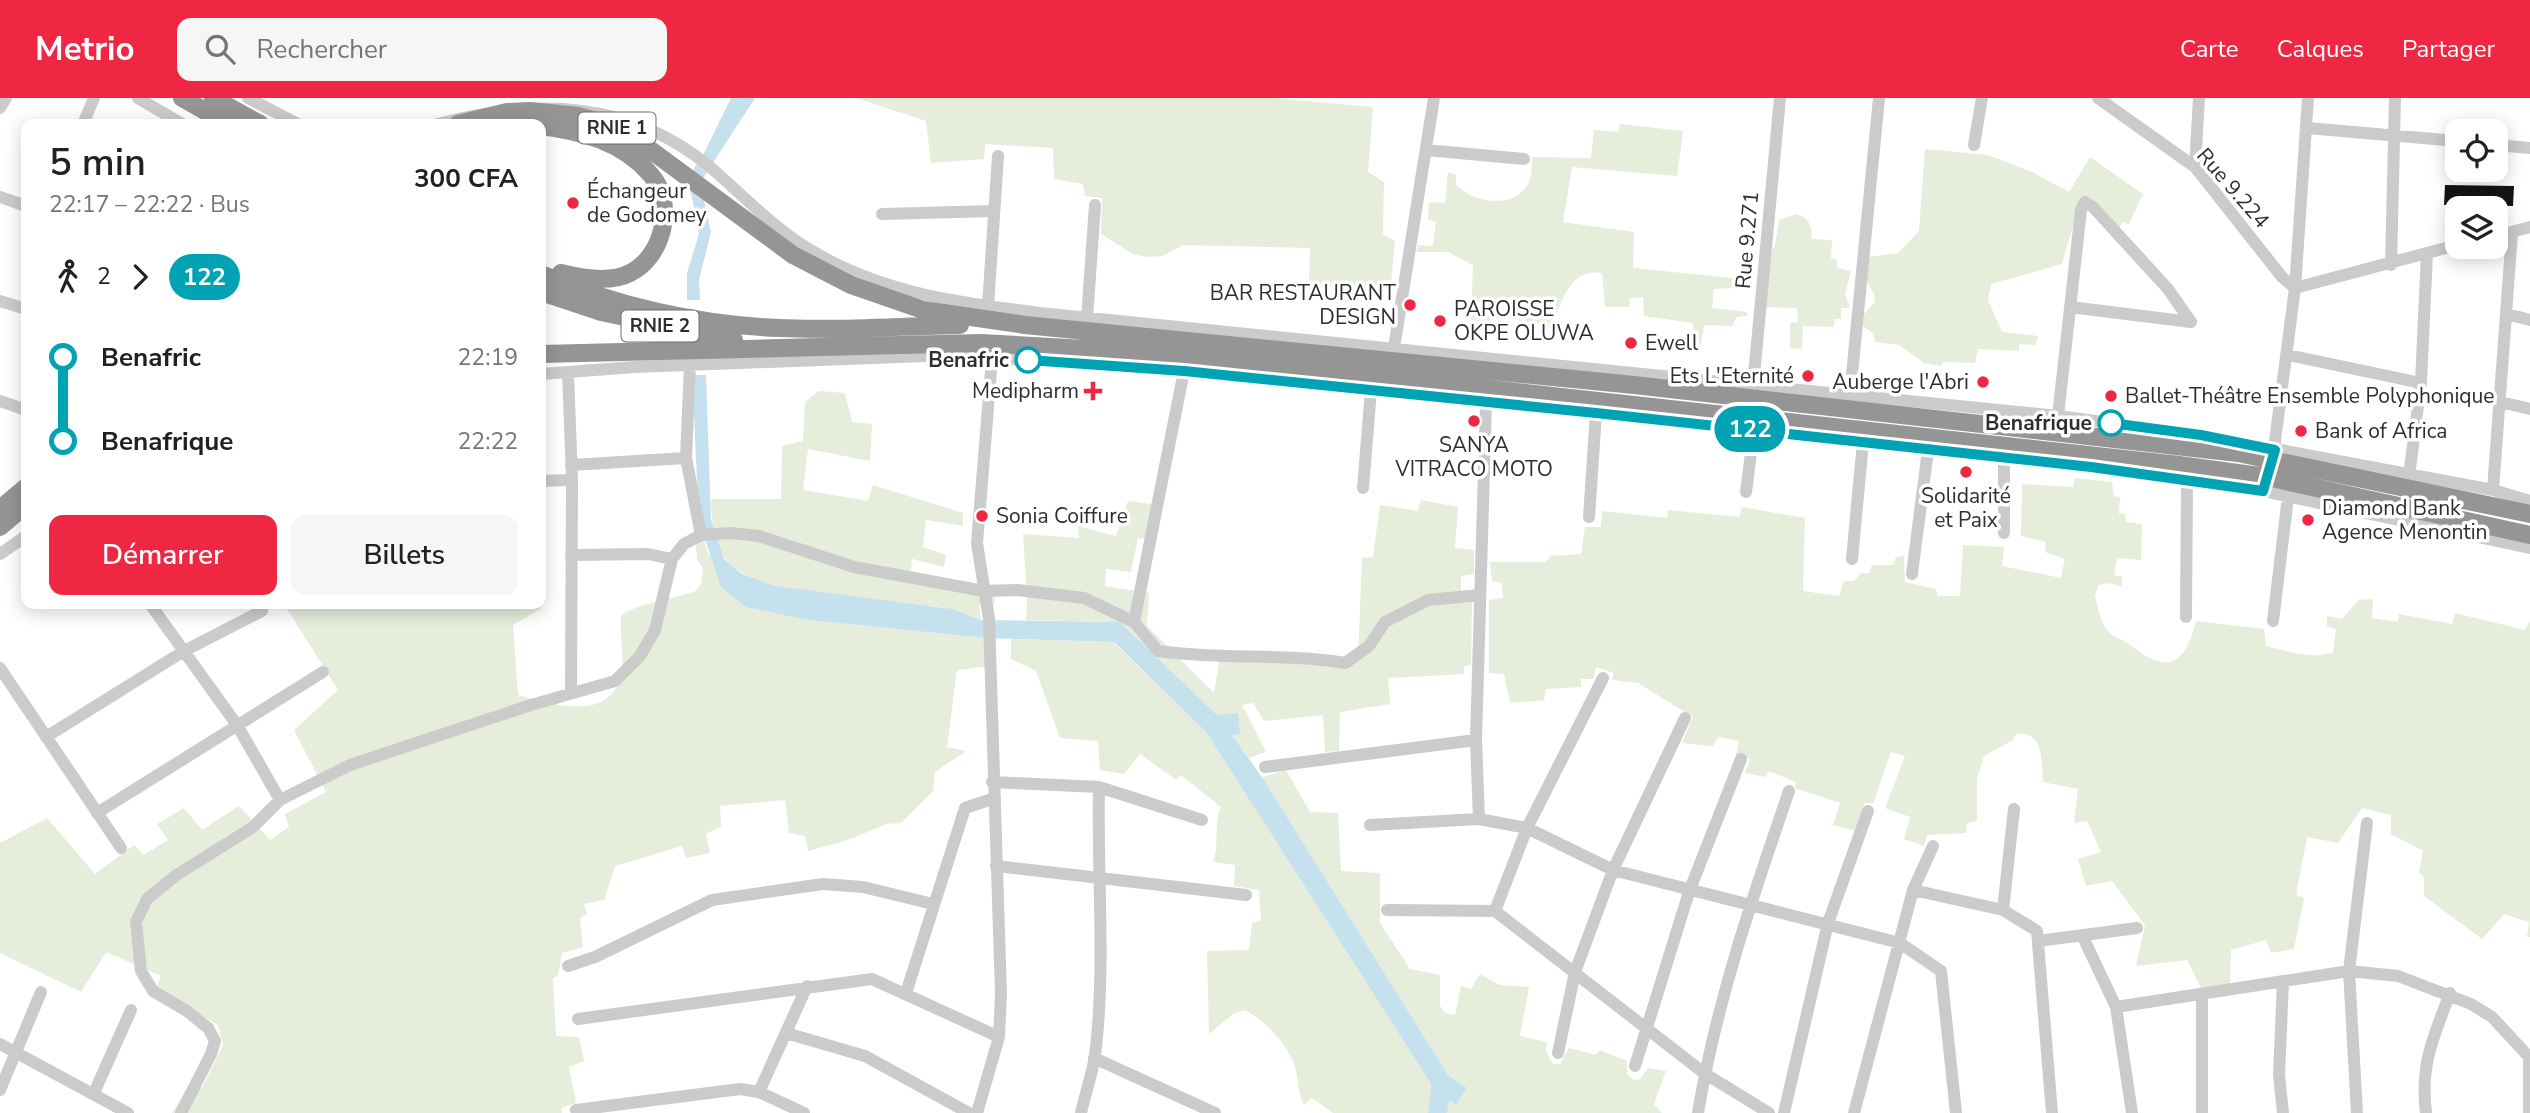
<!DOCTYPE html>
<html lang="fr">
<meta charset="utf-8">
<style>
body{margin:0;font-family:"Nunito Sans",sans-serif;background:#f6f6f6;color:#202124;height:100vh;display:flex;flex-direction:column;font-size:26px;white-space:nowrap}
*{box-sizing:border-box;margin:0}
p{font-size:23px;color:#757577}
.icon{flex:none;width:38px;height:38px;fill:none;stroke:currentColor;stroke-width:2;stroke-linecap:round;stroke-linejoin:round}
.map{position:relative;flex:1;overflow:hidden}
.panel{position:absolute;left:21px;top:21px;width:525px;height:490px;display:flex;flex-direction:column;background:#fff;border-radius:14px;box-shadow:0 4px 18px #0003}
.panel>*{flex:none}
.badge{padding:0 14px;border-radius:23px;font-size:24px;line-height:46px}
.buttons{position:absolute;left:2445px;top:21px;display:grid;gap:14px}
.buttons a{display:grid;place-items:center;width:63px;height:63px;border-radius:14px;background:#fff;box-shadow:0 4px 18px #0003;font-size:35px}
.map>.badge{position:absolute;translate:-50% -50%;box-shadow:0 0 0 4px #fff}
.legs{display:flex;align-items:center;gap:10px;height:77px;padding:0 28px;font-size:23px}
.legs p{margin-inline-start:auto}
.summary{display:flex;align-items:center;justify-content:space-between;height:119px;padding:0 28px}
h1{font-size:38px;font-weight:600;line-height:52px}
.cta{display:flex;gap:14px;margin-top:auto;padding:14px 28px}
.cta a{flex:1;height:80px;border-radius:14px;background:#ef2742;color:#fff;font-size:28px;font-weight:600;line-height:80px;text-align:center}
.cta a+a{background:#f6f6f6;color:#202124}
ul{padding:0 28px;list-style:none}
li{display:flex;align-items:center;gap:24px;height:84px;font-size:26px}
li i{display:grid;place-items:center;width:10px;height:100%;margin:0 9px;background:currentColor}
li i::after{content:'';width:18px;height:18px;margin:-9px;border:5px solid;border-radius:50%;background:#fff}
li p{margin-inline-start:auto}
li:first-child i{background:linear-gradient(#0000 50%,currentColor 0)}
li:last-child i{background:linear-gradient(currentColor 50%,#0000 0)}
header{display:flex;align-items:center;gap:42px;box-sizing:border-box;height:98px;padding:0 35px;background:#ef2742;color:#fff}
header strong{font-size:33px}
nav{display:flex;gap:38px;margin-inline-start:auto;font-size:24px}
.search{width:490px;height:63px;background:#f6f6f6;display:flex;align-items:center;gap:18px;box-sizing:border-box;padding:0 24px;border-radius:14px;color:#757577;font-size:26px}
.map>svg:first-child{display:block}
.green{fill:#e6eddb}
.water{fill:#c6e1ee}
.building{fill:#151515}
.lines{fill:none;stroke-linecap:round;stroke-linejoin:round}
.minor{stroke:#cbcbcb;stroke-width:12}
.highway{stroke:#959595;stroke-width:18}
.line-1-casing{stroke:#fff;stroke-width:16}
.line-1{stroke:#00a3b4;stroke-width:10}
.poi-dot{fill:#ef2742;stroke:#fff;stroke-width:2.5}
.stop-1-dot{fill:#fff;stroke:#00a3b4;stroke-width:3.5}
.labels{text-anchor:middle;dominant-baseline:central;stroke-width:7;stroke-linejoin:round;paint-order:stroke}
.shield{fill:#fff;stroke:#6d6d6d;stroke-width:2}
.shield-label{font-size:19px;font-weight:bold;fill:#2e2e2e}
.street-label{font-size:21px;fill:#2e2e2e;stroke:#fff}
.poi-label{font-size:21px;fill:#2e2e2e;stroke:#fff;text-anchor:start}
.stop-label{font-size:21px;font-weight:bold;fill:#2e2e2e;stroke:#fff;text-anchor:end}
</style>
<header>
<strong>Metrio</strong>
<div class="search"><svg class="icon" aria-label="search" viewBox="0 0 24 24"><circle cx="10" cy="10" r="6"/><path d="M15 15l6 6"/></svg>Rechercher</div>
<nav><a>Carte</a><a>Calques</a><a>Partager</a></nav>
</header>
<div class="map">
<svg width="2530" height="1015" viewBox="0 0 2530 1015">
<rect width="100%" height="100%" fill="#fff"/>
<!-- green -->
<path class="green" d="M856,0H1273L1373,9L1368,74L1384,84L1383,136L1395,143L1390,196L1309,187L1310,150L1183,147L1163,158L1147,159L1133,156L1101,136L1102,100L1085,98L1083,86L1054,81L1053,50L985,46L984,61L931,65L926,23Z
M1620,26L1683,33L1677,78L1572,69L1563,124L1634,134L1633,170L1752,182V189L1714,191L1712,210L1747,214V218L1737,219L1732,228L1704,227L1700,252H1695L1693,225L1644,218L1643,199L1630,200L1629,209H1605L1602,175C1568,170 1564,202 1551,228L1519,224L1518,209L1494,207L1489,225L1471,222L1473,167L1448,154H1416L1418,147L1433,148L1436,124L1428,122L1429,104L1445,105L1448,74L1456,77V86C1471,105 1514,112 1528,86C1532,79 1532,68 1532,59L1591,60L1594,32L1618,34Z
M1925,51L1988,57L2032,74L2069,94L2090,59L2143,96L2129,126L2123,124L2119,130L2079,107L2062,166L1991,186L1988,202L2002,234L2038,238L2036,247L2019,246V253L1978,251L1975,265L1942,264V268L1924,265L1899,247L1875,244L1873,235L1863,228L1864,216L1874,205L1875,198L1866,182L1869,159L1898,155L1919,133Z
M1796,116C1810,120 1811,127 1812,141L1832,142L1831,160L1837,162V170L1851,173L1845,196L1850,210H1841V221H1834V229L1803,228L1802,251L1790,250V225L1798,224L1797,210L1764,209L1770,154L1775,148L1779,122Z
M819,293L845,295L852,324L872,326L870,363L808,351L803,392L868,403L873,387L963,415V428L926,422L923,449L946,457L944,469L912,461L911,473L939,484L940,490L995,499L994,506L979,507L981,522C971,518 961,513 951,511C893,499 767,506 727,463C714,450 711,419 711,401H781L782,348L803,343L805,304Z
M2075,380L2112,384L2114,398L2120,399L2119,416H2125L2126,424L2142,426L2141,462L2117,460L2114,477L2122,479V489L2109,485L2099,487L2095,497C2097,507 2100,519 2104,528C2108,537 2122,541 2130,547C2167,576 2185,569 2196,523L2264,531L2266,548C2293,554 2303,561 2333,555L2336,532L2327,528V518L2342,521L2359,502L2373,501L2372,520L2398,524L2399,516L2452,526L2455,515L2525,532L2530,523V839H2527L2529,824L2504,816L2482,841L2424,798V779L2419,774L2423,753L2391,736V717L2362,710L2338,745L2307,739L2296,797L2304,800L2294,851L2271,855L2266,842L2231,852L2230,886L2201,890L2187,862L2136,868L2145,827L2112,783L2086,788L2078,761L2101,754L2087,723L2074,725L2078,691L2043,684C2041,663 2045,633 2016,636L2013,642L1984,658L1977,681V723L1967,725L1966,735L1927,737L1924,748L1904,741L1910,719L1885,710L1905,658L1891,654L1873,706L1865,704L1856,733L1833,727L1840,705L1795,690L1796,684L1769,673L1766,679L1745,675L1750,661L1736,657L1739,643L1718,639L1713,648L1682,645L1693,619L1638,585L1612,582L1614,575L1596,569L1593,581H1581V589L1546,591L1544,602L1510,605L1504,576L1489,575V502L1503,500L1502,485L1492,483L1490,464H1546L1550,458L1581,456L1585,429H1601L1602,413L1667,420L1668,412L1739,419L1742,409L1805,420L1803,493L1839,498L1844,483H1854L1861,475H1869L1872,467H1893L1896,459L1904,458L1905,484L1936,491L1938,498H1960L1963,447L2004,449L2002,468L2061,480L2065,461L2045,454L2046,444L2021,438L2022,386L2073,389Z
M1421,402L1458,409L1455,450L1474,452V476L1461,478V505L1472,504L1471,567L1464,568V576L1388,580L1390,606L1340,614L1339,653L1325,654L1323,617L1264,623L1253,605L1242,607L1266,654L1249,660L1217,617L1120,524L1026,522L1027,500L1023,436L1079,440L1078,428L1116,438L1128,403L1159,407L1154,443L1138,440L1131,474L1106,471L1105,488L1149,495L1147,528L1214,595L1220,559L1358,564L1362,460L1373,459L1380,407L1418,413Z
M694,423H699L708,456L808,522L985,540L990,568L957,572L947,649L966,653L935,674L933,693L901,725L887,726L845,743L808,753L805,738L789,735L785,702L720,708L721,728L706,736L710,755L686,760L682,748L615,768L604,802L584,806L587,816L580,820L583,849L562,855L558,878L553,880L556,938L579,939L584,963L569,969L576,1005L561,1010L562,1015H172L188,989L202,990L223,947L218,927L156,891L161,878L106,854L81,894L0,855V745L47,720L95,776L134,747L144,757L168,742L157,726L184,710L202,732L239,708L270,742L289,729L285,716L326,694L294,632L338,592L284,506H540V511L513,527L518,597C550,606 611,625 621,577C625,558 619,537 621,517L637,509L694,494L701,487L703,470L697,461Z
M1011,541L1113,544L1206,634L1431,986L1428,1015H1333L1312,1000L1304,1007C1297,993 1299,983 1295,969C1289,948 1264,921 1244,912L1233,916L1209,936L1207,853L1249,852L1252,825L1261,822L1259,792L1234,788L1235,767L1213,764C1220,745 1213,727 1221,709L1181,677L1176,682L1140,656L1124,676L1100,672L1098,643L1060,640L1036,573L1011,561Z
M1286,672L1310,714L1338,715L1341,773L1380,775V825L1410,871L1440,877V908L1445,915L1455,917L1461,888L1471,891L1480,876L1500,887L1529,889L1520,938L1547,944L1546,953L1553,966H1560L1569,950L1596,957L1600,952L1627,963V976L1634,982L1640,981L1648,970L1666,973L1654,1006L1662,1015H1447L1448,1001L1456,1007L1467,990L1448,977L1262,679Z"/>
<!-- water -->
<path class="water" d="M731,0H755L700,85L711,134L699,182L700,202H687V175L699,136L688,79L702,59Z
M692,277H706L711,421L724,461L742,476L775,488L953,511L981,522L1120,524L1217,617L1238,615L1240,636L1232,637L1262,679L1448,977L1467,990L1456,1007L1449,1002L1447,1015H1428L1431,986L1206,634L1114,544L985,540L808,522L746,509L721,489L699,423Z"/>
<!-- building -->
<path class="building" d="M2445,87L2514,88L2513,108L2444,107Z"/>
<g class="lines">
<!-- minor -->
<path class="minor" d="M138,0L182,26
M248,0L298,26
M2098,0L2195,69L2282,179L2295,190L2457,147
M0,10L6,0
M83,26L94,0
M438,26C536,0 629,2 710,69C744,98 773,130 812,153C882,195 960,205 1040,215L2058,318L2201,337L2493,392L2530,403
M2307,30L2457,43
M1974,47L1982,0
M2496,47L2530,50
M1426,52L1524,61
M2195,69L2199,0
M0,99L26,108
M882,116L994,113
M2496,138L2530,129
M2391,167L2395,0
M0,203L26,211
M988,208L998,58
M2070,209L2191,224
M2507,216L2530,222
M1087,220L1095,107
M1394,250L1434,0
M2288,257L2421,285
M690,267L686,360L701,437
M568,274L572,382L571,595
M541,276L635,269L952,257L1184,273L2091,369L2263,393L2530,450
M1753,288L1780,0
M1850,297L1879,0
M0,303L26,312
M2500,304L2530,311
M2058,318L2081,112L2085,104L2093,109L2168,191L2191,224
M2273,358L2295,190L2308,0
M571,367L686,360
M2409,378L2421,285L2427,155
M541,383L572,382
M1363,390L1371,292
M2493,392L2512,135
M1746,394L1754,332
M1589,419L1596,315
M2004,435V360
M0,456L26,438
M571,457L648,456L672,461
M1852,461L1863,344
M1912,476L1928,352
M150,506L237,627L280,702
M2186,519L2187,383
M2273,523L2288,399
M1134,524L1184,273
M0,570L121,750
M46,639L184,553L262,513L257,506
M1265,669L1476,642
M992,684L1099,689L1202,722
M97,715L323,574
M1479,721L1476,642L1486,305
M1370,727L1479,721L1527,730L1613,772L1900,845L1941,873L1956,1015
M996,768L1246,797
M1913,792L2003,812L2037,833L2052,1015
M1387,812L1495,813L1704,975L1769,1015
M2003,812L2014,711
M1495,813L1527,730L1603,580
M2082,837L2116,909L2132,1015
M2038,843L2137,830
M568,868L595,859L712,802L823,786L863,789L933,806
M2283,884L2279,977L2283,1015
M906,895L965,710L995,700
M2116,909L2349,873L2398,878L2471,906L2492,919L2529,959V1015
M578,921L872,881L999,939
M786,935L865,958L969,1015
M0,946L128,1015
M1558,955L1575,874L1613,772L1685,620
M1094,960L1215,1015
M1635,968L1689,794L1741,661
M0,992L41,894
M759,994L807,888
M94,995L131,912
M576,1012L740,991L759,994L804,1015
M181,1015L211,956L215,943L208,930L187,913L153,893L141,873L136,824L147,801L175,778L253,729L280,702L350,667L531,607L615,583L640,558L655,532L672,461L684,446L701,437L731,435L759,438L854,469L984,493L1017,492L1084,500L1134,524L1158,553C1221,562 1283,555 1345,565L1369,548L1385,524L1428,502L1480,497
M977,1015L999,939L1001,896L989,521L977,445L992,261
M1081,1015C1085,996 1092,977 1095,958C1106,869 1097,779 1099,689
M1698,1015C1716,905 1753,798 1789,693
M1784,1015L1828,825L1868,713
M1854,1015L1913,792L1933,748
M2202,1015V897
M2357,1015L2349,873L2367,725
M2426,1015C2420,966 2433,941 2450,895"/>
<!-- highway -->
<path class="highway" d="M182,0L228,26
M213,0L260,26
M458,26L507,14L530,13L579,18L622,31L793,157L851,187L923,212L1025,227L1634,287L2238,355L2530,416
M516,26H526
M541,28C582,33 623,44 651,77C676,106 663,159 630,175C611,185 581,180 561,175
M541,176C615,208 698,227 779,230C839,233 900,228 960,227
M541,194L601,214L734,242
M541,256L981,245L1085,251L1390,280L2179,367L2267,379L2530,437
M0,411L26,389
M0,429L26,407"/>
</g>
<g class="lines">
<!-- line-1 casing -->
<g class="line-1-casing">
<path id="line-1" d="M1028,262L1184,273L1596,315L2091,369L2263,393L2275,352L2201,337L2111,325"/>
</g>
<!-- line-1 -->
<use href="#line-1" class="line-1"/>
</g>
<!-- markers -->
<g class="poi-dot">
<circle cx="573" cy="105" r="7"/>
<circle cx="1410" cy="207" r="7"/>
<circle cx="1440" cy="223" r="7"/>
<circle cx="1631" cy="245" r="7"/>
<circle cx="1808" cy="278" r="7"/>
<circle cx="1983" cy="284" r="7"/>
<path d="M1089.5 282.5h7v7h7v7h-7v7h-7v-7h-7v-7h7z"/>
<circle cx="2111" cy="298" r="7"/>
<circle cx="1474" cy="323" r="7"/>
<circle cx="2301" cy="333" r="7"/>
<circle cx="1966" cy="374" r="7"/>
<circle cx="982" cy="418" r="7"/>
<circle cx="2308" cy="422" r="7"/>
</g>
<g class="stop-1-dot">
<circle cx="1028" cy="262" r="12"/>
<circle cx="2111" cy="325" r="12"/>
</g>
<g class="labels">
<!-- shield labels -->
<g class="shield">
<rect x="578.5" y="14.5" width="77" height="31" rx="5"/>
<rect x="621.5" y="212.5" width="77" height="31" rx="5"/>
</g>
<g class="shield-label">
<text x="617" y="30">RNIE 1</text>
<text x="660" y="228">RNIE 2</text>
</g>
<!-- street labels -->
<g class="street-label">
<text transform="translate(2233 90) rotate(49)">Rue 9.224</text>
<text transform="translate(1747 142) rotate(-85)">Rue 9.271</text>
</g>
<!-- poi labels -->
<g class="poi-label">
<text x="587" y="93">Échangeur<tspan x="587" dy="24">de Godomey</tspan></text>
<text x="1396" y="195" text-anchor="end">BAR RESTAURANT<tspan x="1396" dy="24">DESIGN</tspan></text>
<text x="1454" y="211">PAROISSE<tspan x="1454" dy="24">OKPE OLUWA</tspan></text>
<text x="1645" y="245">Ewell</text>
<text x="1794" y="278" text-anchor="end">Ets L'Eternité</text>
<text x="1969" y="284" text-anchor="end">Auberge l'Abri</text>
<text x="1079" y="293" text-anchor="end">Medipharm</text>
<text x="2125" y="298">Ballet-Théâtre Ensemble Polyphonique</text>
<text x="2315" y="333">Bank of Africa</text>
<text x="1474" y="347" text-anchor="middle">SANYA<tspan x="1474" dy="24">VITRACO MOTO</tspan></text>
<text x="1966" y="398" text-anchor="middle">Solidarité<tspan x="1966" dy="24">et Paix</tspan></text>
<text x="2322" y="410">Diamond Bank<tspan x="2322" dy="24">Agence Menontin</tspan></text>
<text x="996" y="418">Sonia Coiffure</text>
</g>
<!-- stop labels -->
<g class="stop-label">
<text x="1009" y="262">Benafric</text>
<text x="2092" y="325">Benafrique</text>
</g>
</g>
</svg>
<div class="buttons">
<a><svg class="icon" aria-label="locate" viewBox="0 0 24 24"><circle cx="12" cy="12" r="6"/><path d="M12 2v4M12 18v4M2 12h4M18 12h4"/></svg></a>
<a><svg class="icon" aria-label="layers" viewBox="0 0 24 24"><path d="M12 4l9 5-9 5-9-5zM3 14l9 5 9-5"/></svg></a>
</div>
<b class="badge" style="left:1750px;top:331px;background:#00a3b4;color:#fff">122</b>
<section class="panel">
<div class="summary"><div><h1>5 min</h1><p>22:17 – 22:22 · Bus</p></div><b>300 CFA</b></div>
<div class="legs"><svg class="icon" aria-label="walk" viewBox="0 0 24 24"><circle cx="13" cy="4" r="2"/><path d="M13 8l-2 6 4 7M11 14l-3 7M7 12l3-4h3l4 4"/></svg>2<svg class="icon" aria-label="forward" viewBox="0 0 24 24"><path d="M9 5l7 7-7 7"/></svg><b class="badge" style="background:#00a3b4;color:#fff">122</b></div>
<ul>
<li><i style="color:#00a3b4"></i><b>Benafric</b><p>22:19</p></li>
<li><i style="color:#00a3b4"></i><b>Benafrique</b><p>22:22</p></li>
</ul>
<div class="cta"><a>Démarrer</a><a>Billets</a></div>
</section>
</div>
